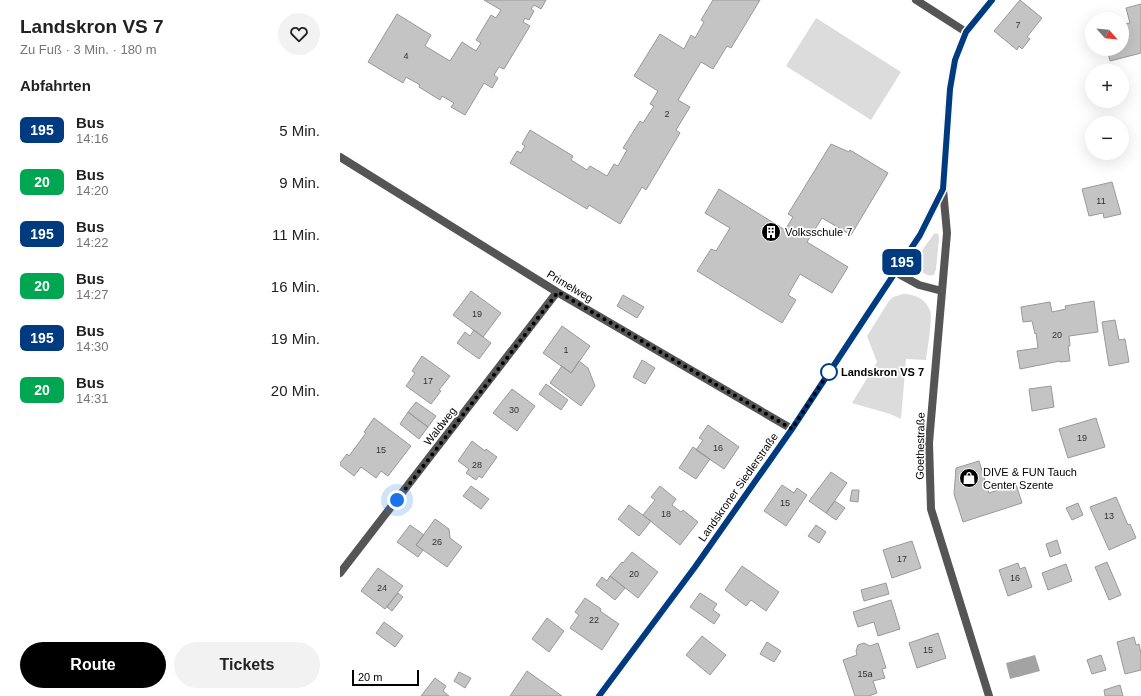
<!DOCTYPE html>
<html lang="de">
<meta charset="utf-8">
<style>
body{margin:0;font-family:Arial,sans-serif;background:#f2f2f2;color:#222;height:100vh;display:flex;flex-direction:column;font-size:15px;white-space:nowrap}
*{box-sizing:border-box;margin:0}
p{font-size:13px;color:#767676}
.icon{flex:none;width:22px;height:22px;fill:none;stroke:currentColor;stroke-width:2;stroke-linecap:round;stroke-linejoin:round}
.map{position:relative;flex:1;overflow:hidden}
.sheet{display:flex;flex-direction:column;background:#fff;width:340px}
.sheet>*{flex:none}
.badge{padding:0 8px;border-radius:6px;font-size:14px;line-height:26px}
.needle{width:26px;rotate:117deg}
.controls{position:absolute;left:745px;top:12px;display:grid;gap:8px}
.controls a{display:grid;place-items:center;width:44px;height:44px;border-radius:50%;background:#fff;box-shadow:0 4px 16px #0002;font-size:20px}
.scale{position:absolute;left:12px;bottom:10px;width:67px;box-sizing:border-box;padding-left:4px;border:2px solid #000;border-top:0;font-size:11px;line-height:14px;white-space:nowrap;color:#000;-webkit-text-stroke:3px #fff;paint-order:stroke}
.you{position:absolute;width:20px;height:20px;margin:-10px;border:3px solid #fff;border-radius:50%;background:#1a73e8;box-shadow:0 0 0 6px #1a73e833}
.map>.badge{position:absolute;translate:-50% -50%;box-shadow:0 0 0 2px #fff}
h2{padding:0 20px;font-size:15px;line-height:36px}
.round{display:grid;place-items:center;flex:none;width:42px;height:42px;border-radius:21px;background:#f2f2f2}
.head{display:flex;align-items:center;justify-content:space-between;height:68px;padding:0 20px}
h1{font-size:19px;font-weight:700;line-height:30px}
.button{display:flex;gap:8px;margin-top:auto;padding:8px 20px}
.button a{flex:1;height:46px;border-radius:24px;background:#000;color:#fff;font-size:16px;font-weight:700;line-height:46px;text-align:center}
.button a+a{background:#f2f2f2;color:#222}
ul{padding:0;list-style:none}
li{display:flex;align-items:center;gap:12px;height:52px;padding:0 20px}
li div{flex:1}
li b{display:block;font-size:15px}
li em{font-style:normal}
li .badge{min-width:44px;font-weight:700;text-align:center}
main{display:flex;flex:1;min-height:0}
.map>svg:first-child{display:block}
.green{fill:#dcdcdc}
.water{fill:#a3a3a3}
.building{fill:#c4c4c4;stroke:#999}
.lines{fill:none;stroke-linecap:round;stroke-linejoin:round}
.street{stroke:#555;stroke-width:8}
.line-casing{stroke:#fff;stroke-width:9}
.line{stroke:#003b80;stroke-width:6}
.walk{stroke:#000;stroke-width:4;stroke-dasharray:0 7.2}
.stop-dot{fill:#fff;stroke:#003b80;stroke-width:2}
.labels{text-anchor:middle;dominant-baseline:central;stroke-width:3.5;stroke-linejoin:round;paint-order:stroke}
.number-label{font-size:9px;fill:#313131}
.poi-label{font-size:11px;fill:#000;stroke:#fff;text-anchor:start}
.street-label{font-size:11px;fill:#000;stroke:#fff}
.stop-label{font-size:11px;font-weight:bold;fill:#000;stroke:#fff;text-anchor:start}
</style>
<main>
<section class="sheet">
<div class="head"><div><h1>Landskron VS 7</h1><p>Zu Fuß · 3 Min. · 180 m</p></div><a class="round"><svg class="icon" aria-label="heart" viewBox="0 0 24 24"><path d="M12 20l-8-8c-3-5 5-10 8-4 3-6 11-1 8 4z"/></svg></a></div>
<h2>Abfahrten</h2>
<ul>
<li><span class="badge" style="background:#003b80;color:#fff">195</span><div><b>Bus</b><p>14:16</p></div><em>5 Min.</em></li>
<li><span class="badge" style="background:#00a651;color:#fff">20</span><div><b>Bus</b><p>14:20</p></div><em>9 Min.</em></li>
<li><span class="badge" style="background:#003b80;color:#fff">195</span><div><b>Bus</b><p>14:22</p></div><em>11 Min.</em></li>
<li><span class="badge" style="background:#00a651;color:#fff">20</span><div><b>Bus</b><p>14:27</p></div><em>16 Min.</em></li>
<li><span class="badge" style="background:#003b80;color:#fff">195</span><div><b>Bus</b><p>14:30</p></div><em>19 Min.</em></li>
<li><span class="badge" style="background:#00a651;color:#fff">20</span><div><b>Bus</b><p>14:31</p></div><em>20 Min.</em></li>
</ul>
<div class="button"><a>Route</a><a>Tickets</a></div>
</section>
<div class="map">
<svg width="801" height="696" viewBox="0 0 801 696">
<rect width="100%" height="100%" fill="#fff"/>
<!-- green -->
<path class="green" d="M476,18L561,72L531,120L446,66Z
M596,233L598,234L599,237L596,269L594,275C589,276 586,275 582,272C569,263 588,243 594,234Z
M563,294C575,294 586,299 590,311C593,317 587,351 586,360L566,359L561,419L550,414L512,403L537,362L527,336L549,301L553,297Z"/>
<!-- water -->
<path class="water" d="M695,655L700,671L670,679L666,663Z"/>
<!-- building -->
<path class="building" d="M144,0H206L201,9L194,5L191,9L194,11L189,20L185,18L183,22L190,26L164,69L159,67L154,75L158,78L152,88L144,83L125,115L111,107L114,103L102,96L100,100L79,87L80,85L66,77L63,83L28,62L57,14L91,35L85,46L110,61L122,42L136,51L141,43L136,40L151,15L156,18L161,10Z
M373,0H420L391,48L387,46L373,69L361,62L338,100L350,107L336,130L340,133L306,190L302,187L280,224L249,205L247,209L170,163L177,151L181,153L185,146L182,144L190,130L233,156L231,160L247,170L250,166L267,176L274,164L278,166L287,150L283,148L300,121L303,123L314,106L310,104L318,91L294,76L320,34L344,49L351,35L355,38L364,22L361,20Z
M680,0L702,18L687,37L690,39L682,49L679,46L677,50L654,31Z
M801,4V53L770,61L767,49H782V24L790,23L786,8Z
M491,144L509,152L510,150L548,173L511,235L482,218L467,242L508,267L492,293L460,274L448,295L456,300L442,323L357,271L371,249L376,251L390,228L365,213L379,189L445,230L453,217L448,214Z
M772,182L781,214L764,218L763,213L749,216L742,189Z
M131,291L161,313L143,337L113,315Z
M283,295L304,307L297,318L277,306Z
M754,301L758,332L729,336L730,346H728L730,361L720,362V361L680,369L677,351L698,348L696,333L695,334L692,321L683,322L681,307L710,302L712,312L726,309L725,306Z
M775,320L779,340L785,339L789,362L769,366L762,322Z
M222,326L250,346L231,373L203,353Z
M134,330L151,343L139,359L117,343L125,332L130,336Z
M82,356L110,376L99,390L101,391L91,404L66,386L75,373L72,371Z
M302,360L315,368L305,384L293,377Z
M239,361L248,368L255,386L241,406L210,383L222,366L231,373Z
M206,384L228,400L221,410L199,394Z
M711,386L714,407L692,411L689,389Z
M172,389L195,406L177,431L153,413Z
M76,402L96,416L88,427L68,412Z
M68,412L88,427L79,439L60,424Z
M34,418L71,446L48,476L41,471L36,478L21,467L14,476L0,465V463L7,454L9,456L26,433L24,432Z
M756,418L765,447L728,458L719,429Z
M368,425L399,447L384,469L356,450L363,440L359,438Z
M132,441L145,451L146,449L157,457L142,478L139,476L136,480L126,473L129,469L118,461Z
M353,447L370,459L356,479L339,468Z
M639,461L649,493L676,484L682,503L623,522L614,494L616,468Z
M491,472L507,483L486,513L469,501Z
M442,485L454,493L457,488L467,495L446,526L424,511Z
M131,486L149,499L141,509L123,496Z
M320,486L336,499L332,505L341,512L343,510L358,522L340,545L303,515L315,500L311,497Z
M512,490H519L518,502L510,501Z
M776,497L788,525L790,524L796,538L769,550L750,507Z
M495,501L505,508L496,520L486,513Z
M738,503L743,515L732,520L726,508Z
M289,505L311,521L299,536L278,519Z
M95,519L109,529L110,538L122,547L107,567L76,545Z
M70,525L84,535L76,545L83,550L78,557L57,542Z
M476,525L486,532L479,543L468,536Z
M717,540L721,553L710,557L706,544Z
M572,541L581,568L552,578L543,550Z
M292,552L318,572L298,598L270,576L282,562L283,563Z
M767,562L781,595L769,600L755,567Z
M678,563L680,569L685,567L692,587L668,596L659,570Z
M726,564L732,581L708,590L702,573Z
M402,566L439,592L426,611L411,600L406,606L385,590Z
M38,568L63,586L45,609L21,591Z
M270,576L285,588L275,600L256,585L262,577L267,581Z
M546,583L549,594L524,601L521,590Z
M58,593L63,597L52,611L47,607Z
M360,593L377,604L373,610L380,615L374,624L350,607Z
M245,598L261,609L260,611L279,624L262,650L230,628L239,615L235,612Z
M551,600L560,629L538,636L534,622L518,627L513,612Z
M207,618L224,631L209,652L192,639Z
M44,622L63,636L55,647L36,633Z
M598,633L606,658L577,668L569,643Z
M362,636L386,655L370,675L346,655Z
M794,637L796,645L799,644L801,653V670L785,674L777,642Z
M427,642L441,651L434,662L420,654Z
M524,643L530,646L538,643L546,668L542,669L545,678L533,681L537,693L529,696H515L503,660L517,655L516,651L518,645Z
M761,655L766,670L752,674L747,660Z
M187,671L222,696H170Z
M119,672L131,678L125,688L114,681Z
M95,678L106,686L103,691L109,696H81Z
M780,685L783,696H765L764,690Z"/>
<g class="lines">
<!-- street -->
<path class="street" d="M576,0L626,32
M0,157L217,292L452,429
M603,189L607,233L589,443L591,509L649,696
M555,272L579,285L602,291
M0,573L217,292
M259,696L355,567L452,429L527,315L580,235L603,189L610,89L615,60L626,32L652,0"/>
</g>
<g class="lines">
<!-- line casing -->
<g class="line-casing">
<path id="line" d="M259,696L355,567L452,429L527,315L580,235L603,189L610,89L615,60L626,32L652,0"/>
</g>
<!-- line -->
<use href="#line" class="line"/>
<!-- walk -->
<path class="walk" d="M57,500L218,292L452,429L489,372"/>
</g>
<!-- icons -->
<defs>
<g id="building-disc" transform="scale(1)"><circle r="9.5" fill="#000" stroke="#fff"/><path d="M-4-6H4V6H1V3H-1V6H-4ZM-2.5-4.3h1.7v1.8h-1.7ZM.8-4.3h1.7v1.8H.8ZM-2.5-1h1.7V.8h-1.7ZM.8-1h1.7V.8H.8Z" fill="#fff"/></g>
<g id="shop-disc" transform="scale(1)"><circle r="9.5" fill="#000" stroke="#fff"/><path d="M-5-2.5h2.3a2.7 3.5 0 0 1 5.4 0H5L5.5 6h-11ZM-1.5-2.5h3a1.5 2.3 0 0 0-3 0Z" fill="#fff"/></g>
</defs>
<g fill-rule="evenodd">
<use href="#building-disc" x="431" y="232"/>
<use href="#shop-disc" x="629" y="478"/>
</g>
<!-- markers -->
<circle class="stop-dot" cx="489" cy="372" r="8"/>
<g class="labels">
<!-- number labels -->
<g class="number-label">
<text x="678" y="25">7</text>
<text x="66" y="56">4</text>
<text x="327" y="114">2</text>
<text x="761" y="201">11</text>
<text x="137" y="314">19</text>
<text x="717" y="335">20</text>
<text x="226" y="350">1</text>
<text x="88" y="381">17</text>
<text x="174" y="410">30</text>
<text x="742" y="438">19</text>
<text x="378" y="448">16</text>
<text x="41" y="450">15</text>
<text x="137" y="465">28</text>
<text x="445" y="503">15</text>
<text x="326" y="514">18</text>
<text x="769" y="516">13</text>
<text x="97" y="542">26</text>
<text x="562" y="559">17</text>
<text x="294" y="574">20</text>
<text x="675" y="578">16</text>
<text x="42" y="588">24</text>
<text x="254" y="620">22</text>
<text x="588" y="650">15</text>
<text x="525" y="674">15a</text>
</g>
<!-- poi labels -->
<g class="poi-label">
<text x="445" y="232">Volksschule 7</text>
<text x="643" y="472">DIVE &amp; FUN Tauch<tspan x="643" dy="13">Center Szente</tspan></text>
</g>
<!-- street labels -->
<g class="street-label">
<text transform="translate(230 286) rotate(31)">Primelweg</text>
<text transform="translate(100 426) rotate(-52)">Waldweg</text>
<text transform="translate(580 446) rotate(-89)">Goethestraße</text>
<text transform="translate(398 487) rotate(-55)">Landskroner Siedlerstraße</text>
</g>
<!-- stop labels -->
<g class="stop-label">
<text x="501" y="372">Landskron VS 7</text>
</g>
</g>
</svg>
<div class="controls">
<a><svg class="needle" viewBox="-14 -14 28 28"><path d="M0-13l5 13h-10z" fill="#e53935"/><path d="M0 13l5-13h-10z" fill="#767676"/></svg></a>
<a>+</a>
<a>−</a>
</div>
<div class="scale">20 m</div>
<div class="you" style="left:57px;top:500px"></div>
<b class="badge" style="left:562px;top:262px;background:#003b80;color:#fff">195</b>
</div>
</main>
